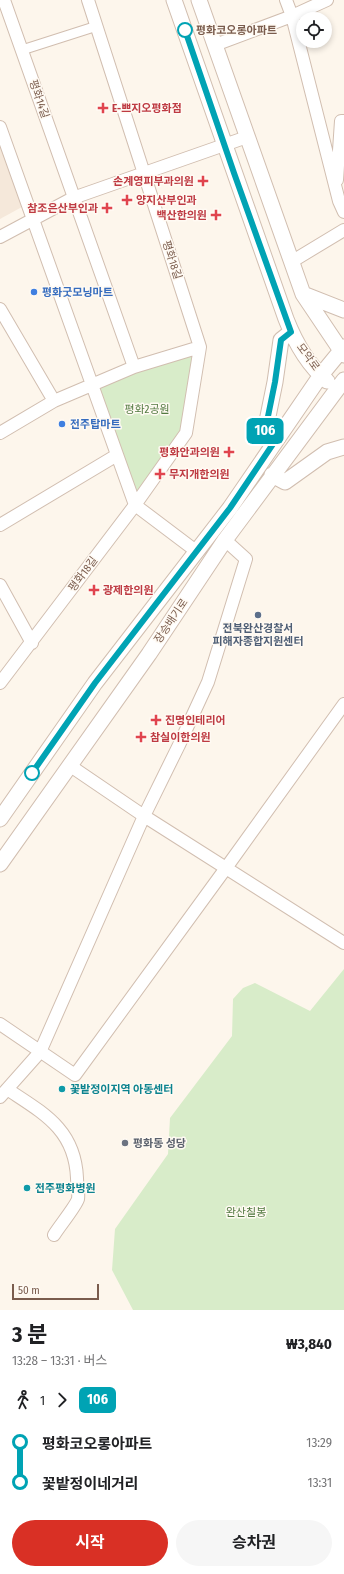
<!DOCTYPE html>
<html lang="ko">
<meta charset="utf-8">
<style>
body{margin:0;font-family:"Fira Sans Condensed","Noto Sans KR",sans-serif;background:#f6f6f6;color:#202124;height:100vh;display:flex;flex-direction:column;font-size:15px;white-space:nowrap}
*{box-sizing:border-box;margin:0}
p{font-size:13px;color:#757577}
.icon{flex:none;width:22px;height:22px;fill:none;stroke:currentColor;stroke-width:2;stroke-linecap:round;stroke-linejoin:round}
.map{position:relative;height:1310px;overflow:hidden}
.panel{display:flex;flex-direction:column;background:#fff;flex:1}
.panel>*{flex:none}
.badge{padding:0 8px;border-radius:6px;font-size:14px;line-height:26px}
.buttons{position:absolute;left:296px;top:12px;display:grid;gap:8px}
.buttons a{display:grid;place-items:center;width:36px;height:36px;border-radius:50%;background:#fff;box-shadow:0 2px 6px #0003;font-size:20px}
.scale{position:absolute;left:12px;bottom:10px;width:87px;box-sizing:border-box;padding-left:4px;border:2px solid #7a5c4d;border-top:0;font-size:11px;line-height:14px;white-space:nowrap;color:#7a5c4d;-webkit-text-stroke:3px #fffaf3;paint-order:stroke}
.map>.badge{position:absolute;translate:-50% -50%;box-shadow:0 0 0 2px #fff}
.legs{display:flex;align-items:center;gap:6px;height:44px;padding:0 12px;font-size:13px}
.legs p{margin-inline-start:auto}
.overview{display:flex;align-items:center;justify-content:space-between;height:68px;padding:0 12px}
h1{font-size:22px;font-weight:700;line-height:30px}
.cta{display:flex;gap:8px;margin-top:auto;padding:8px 12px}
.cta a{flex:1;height:46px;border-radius:24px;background:#d93025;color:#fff;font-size:16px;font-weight:700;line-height:46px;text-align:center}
.cta a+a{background:#f6f6f6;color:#202124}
ul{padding:0 12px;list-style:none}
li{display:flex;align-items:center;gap:14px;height:40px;font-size:15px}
li i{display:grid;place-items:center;width:6px;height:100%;margin:0 5px;background:currentColor}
li i::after{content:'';width:10px;height:10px;margin:-5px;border:3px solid;border-radius:50%;background:#fff}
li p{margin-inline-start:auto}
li:first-child i{background:linear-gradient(#0000 50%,currentColor 0)}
li:last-child i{background:linear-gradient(currentColor 50%,#0000 0)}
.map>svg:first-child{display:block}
.residential{fill:#f5e8da}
.green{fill:#d8ecc9}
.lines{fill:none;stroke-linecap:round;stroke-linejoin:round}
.pedestrian-casing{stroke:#d1beb0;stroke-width:11}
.minor-casing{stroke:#d1beb0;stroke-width:14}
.tertiary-casing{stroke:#d1beb0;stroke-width:17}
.pedestrian{stroke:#fff;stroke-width:9}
.minor{stroke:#fff;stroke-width:12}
.tertiary{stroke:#fff;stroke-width:15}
.line-1-casing{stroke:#fff;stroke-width:9}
.line-1{stroke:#00a3b4;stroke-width:6}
.stop-1-dot{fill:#fff;stroke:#00a3b4;stroke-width:2}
.health-dot{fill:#e0444e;stroke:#fffaf3;stroke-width:1.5}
.shop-dot{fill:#3f7fe0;stroke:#fffaf3;stroke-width:1.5}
.service-dot{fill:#5c6f8a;stroke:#fffaf3;stroke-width:1.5}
.culture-dot{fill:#0f9aa8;stroke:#fffaf3;stroke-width:1.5}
.worship-dot{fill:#6b7280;stroke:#fffaf3;stroke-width:1.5}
.labels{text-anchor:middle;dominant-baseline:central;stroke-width:3;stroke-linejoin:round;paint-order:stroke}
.stop-label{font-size:11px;font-weight:bold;fill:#7a5c4d;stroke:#fffaf3;text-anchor:start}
.street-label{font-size:11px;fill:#7a5c4d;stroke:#fffaf3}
.health-label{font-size:11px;font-weight:bold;fill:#be3a42;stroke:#fffaf3;text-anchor:start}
.shop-label{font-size:11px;font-weight:bold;fill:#366cbe;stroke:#fffaf3;text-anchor:start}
.park-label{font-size:11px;fill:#537a41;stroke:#fffaf3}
.service-label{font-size:11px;font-weight:bold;fill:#4e5e75;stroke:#fffaf3}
.culture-label{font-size:11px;font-weight:bold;fill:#0d838f;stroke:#fffaf3;text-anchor:start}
.worship-label{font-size:11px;font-weight:bold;fill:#5b616d;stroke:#fffaf3;text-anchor:start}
</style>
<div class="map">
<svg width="344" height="1310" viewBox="0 0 344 1310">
<rect width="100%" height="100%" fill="#fdf6ec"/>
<!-- residential -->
<path class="residential" d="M0,126L31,202L0,219Z"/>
<!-- green -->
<path class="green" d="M200,347L186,433L135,505L92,385Z
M344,969V1310H133L112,1270L115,1229L168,1154L170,1118L232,1036L233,999L243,988L255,983L310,1011Z"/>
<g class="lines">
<!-- pedestrian casing -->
<g class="pedestrian-casing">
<path id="pedestrian" d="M22,50L97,26"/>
</g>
<!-- minor casing -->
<g class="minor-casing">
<path id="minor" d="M4,0L134,367
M286,0L292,16L339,201L344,212
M215,45L292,16L327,0
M0,127L135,505L196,551
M337,180L341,121H344
M0,237L73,198L247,137
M291,262L344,230
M0,309L54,401
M0,433L54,401L134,367L200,347
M0,525L117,455
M0,585L32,643
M0,683L135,505L186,433L200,347L88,0
M69,765L144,816L344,943
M0,1024L75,1075L226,868L344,704
M7,1089C43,1113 75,1129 77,1178C77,1185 79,1193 78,1199C76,1206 58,1228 54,1235
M0,1097L40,1052L144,816L179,745L208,682L246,559L225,540"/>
</g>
<!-- tertiary casing -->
<g class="tertiary-casing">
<path id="tertiary" d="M174,0L286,319C295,342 308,365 327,381
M199,0L303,294L344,355
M303,294L344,310
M275,441L265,431L275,382L281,340L291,332
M272,475L285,482L327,452L344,447
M0,819L95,683L230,508L321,375L344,347
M0,864L149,654L225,540L344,380"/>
</g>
<!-- pedestrian -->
<use href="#pedestrian" class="pedestrian"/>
<!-- minor -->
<use href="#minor" class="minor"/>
<!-- tertiary -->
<use href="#tertiary" class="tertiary"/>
</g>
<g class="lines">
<!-- line-1 casing -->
<g class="line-1-casing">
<path id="line-1" d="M32,773L95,683L230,508L275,441L265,431L275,382L281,340L291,332L234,173L185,30"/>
</g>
<!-- line-1 -->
<use href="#line-1" class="line-1"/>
</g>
<!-- markers -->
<g class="stop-1-dot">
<circle cx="185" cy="30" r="7"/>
<circle cx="32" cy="773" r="7"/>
</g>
<g class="health-dot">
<path d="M101 102h4v4h4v4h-4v4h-4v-4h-4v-4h4z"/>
<path d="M201 175h4v4h4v4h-4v4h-4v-4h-4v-4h4z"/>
<path d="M125 194h4v4h4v4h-4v4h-4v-4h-4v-4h4z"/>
<path d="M105 202h4v4h4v4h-4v4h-4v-4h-4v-4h4z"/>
<path d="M214 209h4v4h4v4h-4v4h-4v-4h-4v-4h4z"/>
<path d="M227 446h4v4h4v4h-4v4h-4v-4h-4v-4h4z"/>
<path d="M158 468h4v4h4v4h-4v4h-4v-4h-4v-4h4z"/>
<path d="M92 584h4v4h4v4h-4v4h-4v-4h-4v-4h4z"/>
<path d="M154 714h4v4h4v4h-4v4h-4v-4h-4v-4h4z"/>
<path d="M139 731h4v4h4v4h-4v4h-4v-4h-4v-4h4z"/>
</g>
<g class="shop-dot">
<circle cx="34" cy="292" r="4"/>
<circle cx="62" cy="424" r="4"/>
</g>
<circle class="service-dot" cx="258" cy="615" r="4"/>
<g class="culture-dot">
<circle cx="62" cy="1089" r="4"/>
<circle cx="27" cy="1188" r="4"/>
</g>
<circle class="worship-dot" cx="125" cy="1143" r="4"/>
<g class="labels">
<!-- stop labels -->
<g class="stop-label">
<text x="196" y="30">평화코오롱아파트</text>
</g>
<!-- street labels -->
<g class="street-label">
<text transform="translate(39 99) rotate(71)">평화14길</text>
<text transform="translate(172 260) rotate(72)">평화18길</text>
<text transform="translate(308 357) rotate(54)">모악로</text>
<text transform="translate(83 574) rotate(-53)">평화18길</text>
<text transform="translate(171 621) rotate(-56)">장승배기로</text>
</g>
<!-- health labels -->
<g class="health-label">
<text x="112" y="108">E-쁘지오평화점</text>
<text x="194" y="181" text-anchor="end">손계영피부과의원</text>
<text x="136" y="200">양지산부인과</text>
<text x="98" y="208" text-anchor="end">참조은산부인과</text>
<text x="207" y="215" text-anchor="end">백산한의원</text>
<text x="220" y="452" text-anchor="end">평화안과의원</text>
<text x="169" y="474">무지개한의원</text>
<text x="103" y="590">광제한의원</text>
<text x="165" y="720">진명인테리어</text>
<text x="150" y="737">참실이한의원</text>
</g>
<!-- shop labels -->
<g class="shop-label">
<text x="42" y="292">평화굿모닝마트</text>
<text x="70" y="424">전주탑마트</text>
</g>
<!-- park labels -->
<g class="park-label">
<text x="147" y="409">평화2공원</text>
<text x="246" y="1212">완산칠봉</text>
</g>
<!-- service labels -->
<g class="service-label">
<text x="258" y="628">전북완산경찰서<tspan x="258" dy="13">피해자종합지원센터</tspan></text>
</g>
<!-- culture labels -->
<g class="culture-label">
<text x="70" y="1089">꽃밭정이지역 아동센터</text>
<text x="35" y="1188">전주평화병원</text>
</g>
<!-- worship labels -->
<g class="worship-label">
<text x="133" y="1143">평화동 성당</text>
</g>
</g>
</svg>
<div class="buttons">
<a><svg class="icon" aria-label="locate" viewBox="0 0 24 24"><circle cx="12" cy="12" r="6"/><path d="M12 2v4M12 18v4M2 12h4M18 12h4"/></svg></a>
</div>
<div class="scale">50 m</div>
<b class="badge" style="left:265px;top:431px;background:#00a3b4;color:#fff">106</b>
</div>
<section class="panel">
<div class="overview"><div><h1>3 분</h1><p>13:28 – 13:31 · 버스</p></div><b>₩3,840</b></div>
<div class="legs"><svg class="icon" aria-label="walk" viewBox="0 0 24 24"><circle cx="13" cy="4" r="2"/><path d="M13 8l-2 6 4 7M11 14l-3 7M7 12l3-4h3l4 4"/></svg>1<svg class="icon" aria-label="forward" viewBox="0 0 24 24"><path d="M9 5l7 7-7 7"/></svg><b class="badge" style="background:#00a3b4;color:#fff">106</b></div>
<ul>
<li><i style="color:#00a3b4"></i><b>평화코오롱아파트</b><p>13:29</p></li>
<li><i style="color:#00a3b4"></i><b>꽃밭정이네거리</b><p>13:31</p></li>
</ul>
<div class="cta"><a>시작</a><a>승차권</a></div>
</section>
